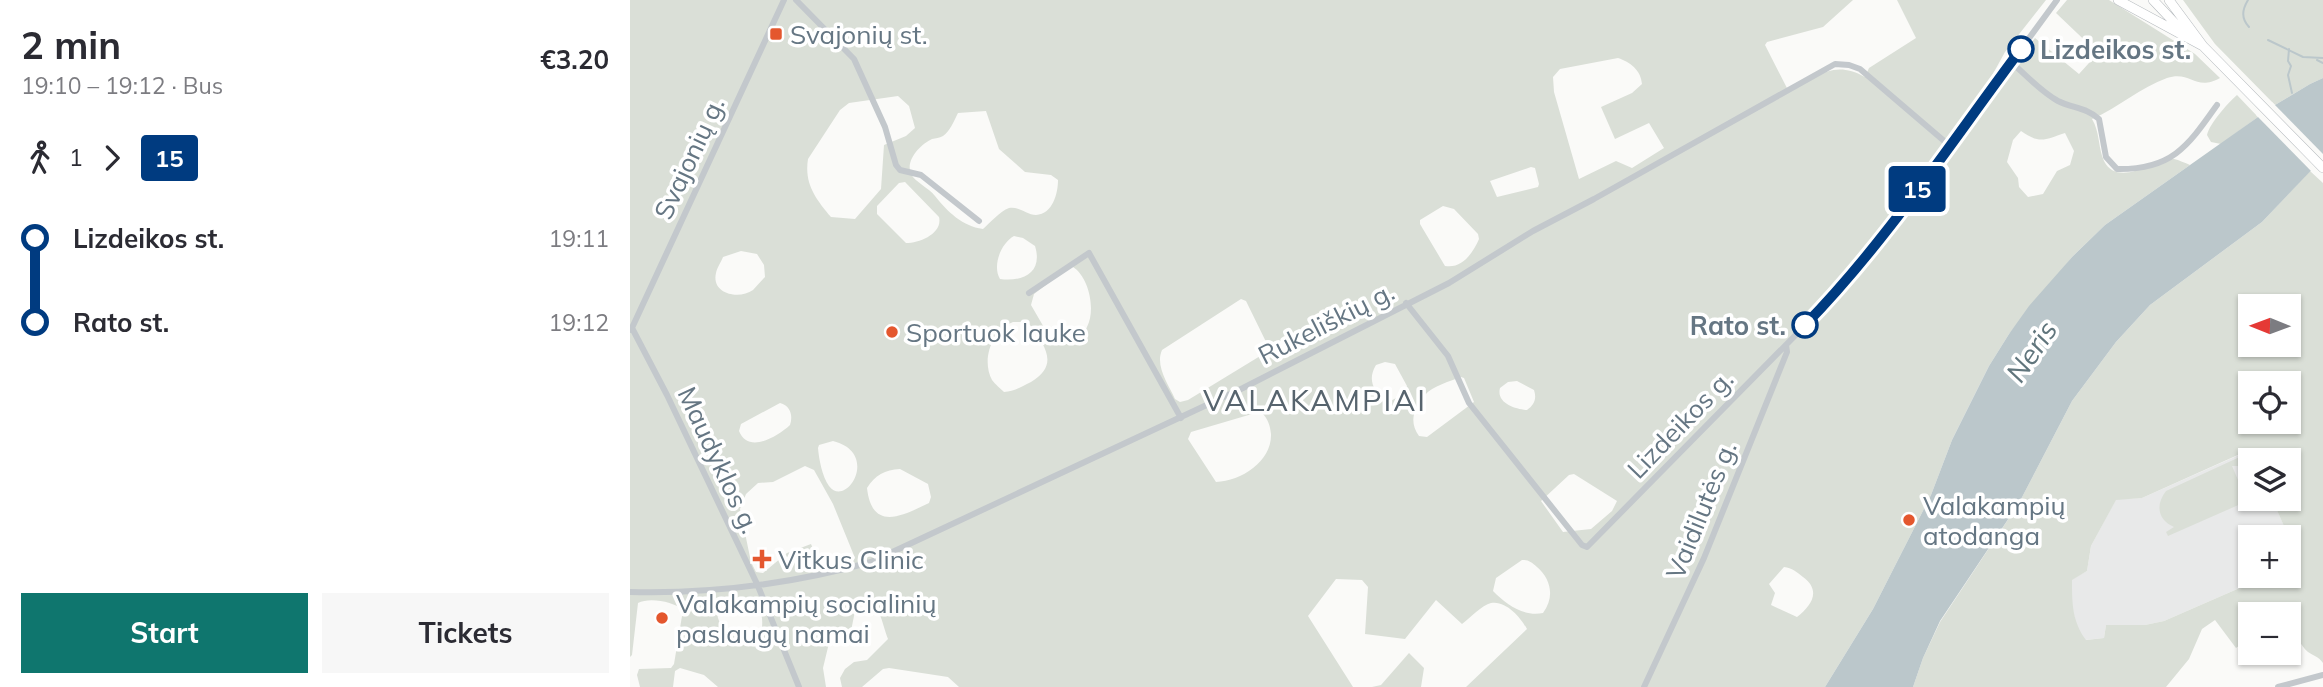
<!DOCTYPE html>
<meta charset="utf-8">
<style>
body{margin:0;font-family:Mulish,sans-serif;background:#f7f7f7;color:#2b2b33;height:100vh;display:flex;flex-direction:column;font-size:26px;white-space:nowrap}
*{box-sizing:border-box;margin:0}
p{font-size:23px;color:#7c7c81}
.icon{flex:none;width:38px;height:38px;fill:none;stroke:currentColor;stroke-width:2;stroke-linecap:round;stroke-linejoin:round}
.map{position:relative;flex:1;overflow:hidden}
.sheet{display:flex;flex-direction:column;background:#fff;width:630px}
.sheet>*{flex:none}
.badge{padding:0 14px;border-radius:5px;font-size:24px;line-height:46px}
.needle{width:46px;rotate:271deg}
.buttons{position:absolute;left:1608px;top:294px;display:grid;gap:14px}
.buttons a{display:grid;place-items:center;width:63px;height:63px;border-radius:0px;background:#fff;box-shadow:0 2px 5px #0004;font-size:35px}
.map>.badge{position:absolute;translate:-50% -50%;box-shadow:0 0 0 4px #fff}
.legs{display:flex;align-items:center;gap:10px;height:77px;padding:0 21px;font-size:23px}
.legs p{margin-inline-start:auto}
.head{display:flex;align-items:center;justify-content:space-between;height:119px;padding:0 21px}
h1{font-size:38px;font-weight:700;line-height:52px}
.button{display:flex;gap:14px;margin-top:auto;padding:14px 21px}
.button a{flex:1;height:80px;border-radius:0px;background:#0f766e;color:#fff;font-size:28px;font-weight:700;line-height:80px;text-align:center}
.button a+a{background:#f7f7f7;color:#2b2b33}
ul{padding:0 21px;list-style:none}
li{display:flex;align-items:center;gap:24px;height:84px;font-size:26px}
li i{display:grid;place-items:center;width:10px;height:100%;margin:0 9px;background:currentColor}
li i::after{content:'';width:18px;height:18px;margin:-9px;border:5px solid;border-radius:50%;background:#fff}
li p{margin-inline-start:auto}
li:first-child i{background:linear-gradient(#0000 50%,currentColor 0)}
li:last-child i{background:linear-gradient(currentColor 50%,#0000 0)}
main{display:flex;flex:1;min-height:0}
.map>svg:first-child{display:block}
.built{fill:#e8e9e9}
.green{fill:#dadfd7;fill-rule:evenodd}
.water{fill:#bbc7cb}
.pier{fill:#fafaf8}
.lines{fill:none;stroke-linecap:round;stroke-linejoin:round}
.stream{stroke:#bbc7cb;stroke-width:2}
.primary-casing{stroke:#b5babe;stroke-width:10}
.minor{stroke:#c3c8cc;stroke-width:6}
.primary{stroke:#fff;stroke-width:9}
.line-1-casing{stroke:#fff;stroke-width:16}
.line-1{stroke:#003b80;stroke-width:10}
.poi-dot{fill:#e4572e;stroke:#fff;stroke-width:2.5}
.stop-1-dot{fill:#fff;stroke:#003b80;stroke-width:3.5}
.labels{text-anchor:middle;dominant-baseline:central;stroke-width:7;stroke-linejoin:round;paint-order:stroke}
.poi-label{font-size:26px;fill:#657683;stroke:#fff;text-anchor:start}
.stop-label{font-size:26px;font-weight:bold;fill:#657683;stroke:#fff;text-anchor:start}
.street-label{font-size:26px;fill:#657683;stroke:#fff}
.water-label{font-size:28px;font-style:italic;fill:#60757c;stroke:#fff}
.quarter-label{font-size:30px;letter-spacing:2px;fill:#57646e;stroke:#fff}
</style>
<main>
<section class="sheet">
<div class="head"><div><h1>2 min</h1><p>19:10 – 19:12 · Bus</p></div><b>€3.20</b></div>
<div class="legs"><svg class="icon" aria-label="walk" viewBox="0 0 24 24"><circle cx="13" cy="4" r="2"/><path d="M13 8l-2 6 4 7M11 14l-3 7M7 12l3-4h3l4 4"/></svg>1<svg class="icon" aria-label="forward" viewBox="0 0 24 24"><path d="M9 5l7 7-7 7"/></svg><b class="badge" style="background:#003b80;color:#fff">15</b></div>
<ul>
<li><i style="color:#003b80"></i><b>Lizdeikos st.</b><p>19:11</p></li>
<li><i style="color:#003b80"></i><b>Rato st.</b><p>19:12</p></li>
</ul>
<div class="button"><a>Start</a><a>Tickets</a></div>
</section>
<div class="map">
<svg width="1693" height="687" viewBox="0 0 1693 687">
<rect width="100%" height="100%" fill="#fafaf8"/>
<!-- built -->
<path class="built" d="M1620,450L1624,460H1620V499H1642L1659,537H1620V576H1637L1534,621L1515,625H1476L1474,638L1455,640L1447,628L1442,607V579L1457,571L1461,546L1486,499L1512,498Z"/>
<!-- green -->
<path class="green" d="M0,0H1223L1193,27L1137,42L1135,45L1159,92C1187,77 1203,59 1235,77L1239,68L1286,38L1267,0H1416L1375,52L1359,81L1326,127L1332,133L1405,38L1449,74L1468,53L1426,13L1437,0H1479L1565,54L1590,78C1565,92 1561,70 1537,78C1511,87 1488,108 1462,119C1470,132 1468,148 1474,161C1488,189 1528,158 1544,159C1549,160 1555,163 1560,165L1475,225L1443,256L1379,334L1359,366L1322,440L1301,495L1243,609L1195,687H836L897,629C891,618 876,600 861,603C852,605 840,618 832,624L806,600L775,639L735,634L738,587L732,580L706,579L678,616L723,687H329L318,677L259,668L253,669L232,687H212L210,678L215,669L224,662L237,660L258,639C251,621 250,597 227,601L221,631L199,643L193,668L196,687H88L74,675L50,668L45,671L43,687H10L7,675L9,669L41,668L44,664L53,610C44,602 20,597 8,603L2,655L0,657ZM988,58C1000,62 1011,70 1012,84L1002,93L971,107L985,139L1019,123L1034,148L1002,168L986,161L949,179L924,92L923,77L930,69ZM268,96L279,106L285,128L276,136L254,145L251,189L225,219L201,217C186,199 174,184 178,159L210,110L219,103ZM356,111L369,149L395,172L421,175L428,180C428,193 423,214 406,215C397,215 389,206 379,208C370,211 360,223 353,229C332,226 318,212 305,196C299,188 285,182 281,174C275,160 291,144 302,139C306,138 309,138 313,136C320,131 324,121 328,113ZM1391,131C1410,144 1414,140 1435,133L1444,151L1440,165L1427,171L1413,194L1398,197L1389,187L1388,178L1377,162L1383,140ZM901,167L905,168L909,184L908,187L867,197L860,181ZM275,182L309,217C313,233 290,243 276,243L247,214V206L269,183ZM813,206L824,209L848,234L849,239C843,253 832,269 815,266L790,224V220ZM384,236L393,238L405,246C413,272 394,282 370,279C362,266 371,243 384,236ZM111,251L127,254L134,265L135,277C131,281 127,286 123,290C109,300 81,294 86,273C87,268 91,262 93,257ZM443,267C459,277 466,310 457,327C455,332 450,337 446,341L430,344L423,343L401,305L404,294L438,268ZM611,299L616,301L640,350L558,400L550,402L545,399C538,384 525,366 532,350ZM383,322H395L400,325C416,347 429,365 401,382C391,387 385,391 374,392C371,389 365,384 362,380C351,359 362,331 383,322ZM755,362L765,364L777,386L775,393L757,403L753,402C744,389 737,380 746,365ZM831,377L834,378L844,402L797,437L789,436C779,422 783,409 795,395C802,386 821,381 831,377ZM887,381L904,390C907,399 904,405 897,410C885,409 866,403 870,388L878,382ZM150,403C161,406 163,416 160,425C147,437 118,454 109,431L111,424ZM632,413C638,419 640,425 641,434C642,461 612,481 586,482L558,439L561,432L622,414ZM203,441C251,453 216,509 199,486C192,476 189,459 188,448L189,445ZM175,466L184,470L203,504L225,558L217,566L192,571L181,544L157,553L133,573L126,572L121,562L110,509L116,494L128,483L143,482ZM270,469L298,484L301,497L299,503C272,516 242,532 237,488C245,475 255,470 270,469ZM944,474L987,501L982,511L961,529L933,532L911,501L939,475ZM892,560C899,560 901,562 907,567C921,579 925,597 913,613C893,617 876,604 863,591L866,578ZM1154,567C1162,568 1167,572 1173,577C1192,591 1181,606 1167,617L1141,605L1145,593L1139,584ZM120,602C131,608 133,615 132,627C108,653 81,625 88,603Z
M1553,0H1693V78L1680,84L1645,105L1585,44Z
M1607,95L1628,117L1591,144L1581,142L1577,135C1580,123 1597,104 1607,95Z
M1680,171L1693,183V663C1688,656 1685,657 1678,652C1670,645 1670,638 1659,635V614H1620V638L1606,648L1585,620L1572,629L1559,659L1536,687H1283L1293,658L1310,622L1389,503L1442,401L1486,342L1520,305L1632,222ZM1620,306H1659V345H1620ZM1620,383H1659V422H1620ZM1619,450L1624,460H1659V499H1642L1669,560H1659V576H1637L1534,621L1515,625H1476L1474,638L1456,640C1442,621 1442,603 1442,580L1457,571L1461,546L1486,500L1512,498Z
M1614,455L1615,458L1611,460L1620,464V471L1612,466H1602L1615,496L1620,492L1622,499L1538,536L1536,532L1544,527C1528,520 1525,505 1536,491Z
M779,653L794,668L791,687H742L751,685Z"/>
<!-- water -->
<path class="water" d="M1693,78V158L1632,222L1520,305L1486,342L1442,401L1389,503L1310,621L1293,658L1283,687H1195L1243,609L1301,495L1322,440L1359,366L1379,334L1399,306L1443,256L1475,225L1645,105L1680,84Z"/>
<!-- pier -->
<path class="pier" d="M1642,102L1693,154V163L1683,173L1626,115Z"/>
<g class="lines">
<!-- stream -->
<path class="stream" d="M1618,0C1612,10 1611,18 1619,27
M1638,40L1673,57L1693,58
M1659,49L1658,61L1661,66L1658,75L1662,93
M1687,60L1693,63"/>
<!-- primary casing -->
<g class="primary-casing">
<path id="primary" d="M1488,0L1573,46
M1523,0L1557,36
M1539,0L1573,46L1693,168"/>
</g>
<!-- minor -->
<path class="minor" d="M166,0L224,59L255,127L266,165L270,170L291,175L349,221
M1381,62C1396,75 1411,92 1428,101C1442,108 1458,108 1469,119L1476,157L1487,169C1542,170 1558,146 1587,105
M399,293L459,253L551,418
M776,303L818,356L839,403L952,545L957,547L1205,295L1320,146L1427,0
M2,328L37,395L128,586L169,687
M1,330L154,0
M0,592C82,594 162,584 241,562L613,388L819,283L903,231L964,199L1205,64L1219,65L1230,69L1320,146
M1014,687L1074,558L1157,352L1156,345
M1648,687L1693,675"/>
<!-- primary -->
<use href="#primary" class="primary"/>
</g>
<g class="lines">
<!-- line-1 casing -->
<g class="line-1-casing">
<path id="line-1" d="M1175,325C1256,242 1322,141 1391,49"/>
</g>
<!-- line-1 -->
<use href="#line-1" class="line-1"/>
</g>
<!-- markers -->
<g class="poi-dot">
<rect x="139" y="27" width="14" height="14" rx="3.5"/>
<circle cx="262" cy="332" r="7"/>
<circle cx="1279" cy="520" r="7"/>
<path d="M128.5 548.5h7v7h7v7h-7v7h-7v-7h-7v-7h7z"/>
<circle cx="32" cy="618" r="7"/>
</g>
<g class="stop-1-dot">
<circle cx="1391" cy="49" r="12"/>
<circle cx="1175" cy="325" r="12"/>
</g>
<g class="labels">
<!-- poi labels -->
<g class="poi-label">
<text x="160" y="34">Svajonių st.</text>
<text x="276" y="332">Sportuok lauke</text>
<text x="1293" y="505">Valakampių<tspan x="1293" dy="30">atodanga</tspan></text>
<text x="148" y="559">Vitkus Clinic</text>
<text x="46" y="603">Valakampių socialinių<tspan x="46" dy="30">paslaugų namai</tspan></text>
</g>
<!-- stop labels -->
<g class="stop-label">
<text x="1410" y="49">Lizdeikos st.</text>
<text x="1156" y="325" text-anchor="end">Rato st.</text>
</g>
<!-- street labels -->
<g class="street-label">
<text transform="translate(59 158) rotate(-65)">Svajonių g.</text>
<text transform="translate(696 323) rotate(-27)">Rukeliškių g.</text>
<text transform="translate(1050 424) rotate(-46)">Lizdeikos g.</text>
<text transform="translate(89 460) rotate(65)">Maudyklos g.</text>
<text transform="translate(1071 510) rotate(-68)">Vaidilutės g.</text>
</g>
<!-- water labels -->
<g class="water-label">
<text transform="translate(1401 351) rotate(-56)">Neris</text>
</g>
<!-- quarter labels -->
<g class="quarter-label">
<text x="685" y="400">VALAKAMPIAI</text>
</g>
</g>
</svg>
<div class="buttons">
<a><svg class="needle" viewBox="-14 -14 28 28"><path d="M0-13l5 13h-10z" fill="#e53935"/><path d="M0 13l5-13h-10z" fill="#7c7c81"/></svg></a>
<a><svg class="icon" aria-label="locate" viewBox="0 0 24 24"><circle cx="12" cy="12" r="6"/><path d="M12 2v4M12 18v4M2 12h4M18 12h4"/></svg></a>
<a><svg class="icon" aria-label="layers" viewBox="0 0 24 24"><path d="M12 4l9 5-9 5-9-5zM3 14l9 5 9-5"/></svg></a>
<a>+</a>
<a>−</a>
</div>
<b class="badge" style="left:1287px;top:189px;background:#003b80;color:#fff">15</b>
</div>
</main>
